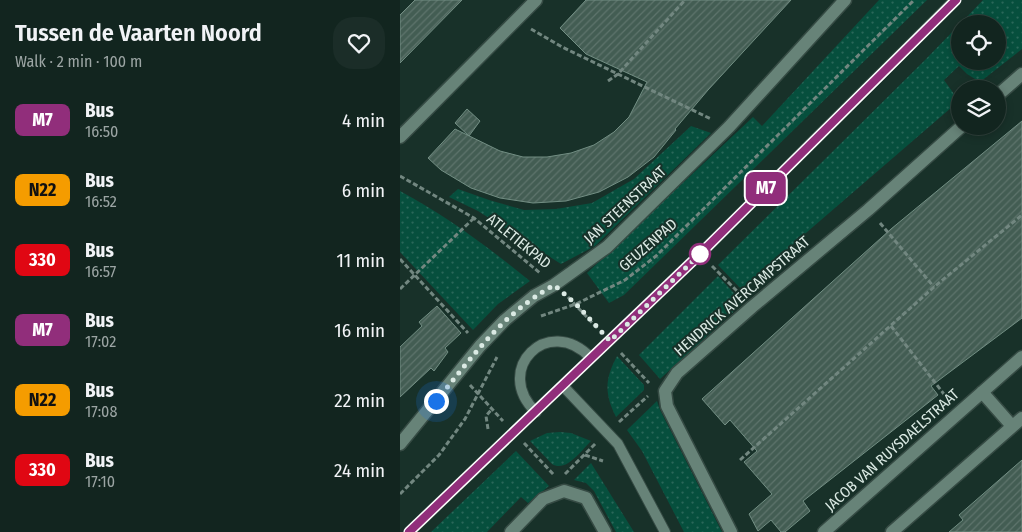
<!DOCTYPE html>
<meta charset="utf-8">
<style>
body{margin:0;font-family:"Fira Sans Condensed",sans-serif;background:#1b2d28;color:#f1f3f6;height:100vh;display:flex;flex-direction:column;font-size:19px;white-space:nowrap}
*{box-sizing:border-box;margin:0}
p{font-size:16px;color:#9ca5a4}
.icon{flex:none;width:28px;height:28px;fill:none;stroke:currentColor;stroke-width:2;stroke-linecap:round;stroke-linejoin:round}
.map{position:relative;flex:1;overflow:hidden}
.panel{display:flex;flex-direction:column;background:#12251f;width:400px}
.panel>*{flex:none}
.badge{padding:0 10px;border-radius:8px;font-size:18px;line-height:32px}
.controls{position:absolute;left:551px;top:15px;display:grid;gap:10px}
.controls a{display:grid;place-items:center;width:55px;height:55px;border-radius:50%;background:#12251f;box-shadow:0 2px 8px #0003,0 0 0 1px #31423d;font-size:25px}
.you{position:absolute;width:25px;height:25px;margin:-12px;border:4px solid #fff;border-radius:50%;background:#1a73e8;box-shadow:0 0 0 8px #1a73e833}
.map>.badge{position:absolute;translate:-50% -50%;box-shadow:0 0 0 2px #fff}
.round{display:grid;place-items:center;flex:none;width:52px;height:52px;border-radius:20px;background:#1b2d28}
.head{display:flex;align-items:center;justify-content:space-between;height:85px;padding:0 15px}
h1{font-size:24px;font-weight:600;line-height:38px}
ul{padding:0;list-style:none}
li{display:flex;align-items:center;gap:15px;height:70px;padding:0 15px}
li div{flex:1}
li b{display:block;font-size:19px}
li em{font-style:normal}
li .badge{min-width:55px;font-weight:700;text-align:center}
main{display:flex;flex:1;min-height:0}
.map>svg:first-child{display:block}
.grass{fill:url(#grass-dots)}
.building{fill:url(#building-hatch);stroke:#728e83}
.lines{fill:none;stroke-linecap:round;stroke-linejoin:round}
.service-casing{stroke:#364b44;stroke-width:12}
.minor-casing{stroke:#364b44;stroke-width:15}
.path{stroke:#728780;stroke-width:3;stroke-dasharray:5 2.5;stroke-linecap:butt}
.service{stroke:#678378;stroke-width:10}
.minor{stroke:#678378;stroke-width:12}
.line-casing{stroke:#fff;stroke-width:11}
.line{stroke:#912e7b;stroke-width:8}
.walk{stroke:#dbeae4;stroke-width:5;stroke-dasharray:0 9}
.stop-dot{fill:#fff;stroke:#912e7b;stroke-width:2.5}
.labels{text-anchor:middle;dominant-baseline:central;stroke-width:4;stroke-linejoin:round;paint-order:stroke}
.street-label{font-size:15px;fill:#dbeae4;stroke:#183129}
</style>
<main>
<section class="panel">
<div class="head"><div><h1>Tussen de Vaarten Noord</h1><p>Walk · 2 min · 100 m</p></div><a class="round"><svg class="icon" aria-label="heart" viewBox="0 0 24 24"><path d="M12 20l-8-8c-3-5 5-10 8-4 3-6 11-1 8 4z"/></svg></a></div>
<ul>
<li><span class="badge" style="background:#912e7b;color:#fff">M7</span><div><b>Bus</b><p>16:50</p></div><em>4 min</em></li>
<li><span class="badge" style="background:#f59c00;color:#111">N22</span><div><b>Bus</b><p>16:52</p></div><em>6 min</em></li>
<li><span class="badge" style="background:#e00713;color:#fff">330</span><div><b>Bus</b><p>16:57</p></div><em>11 min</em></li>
<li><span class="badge" style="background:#912e7b;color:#fff">M7</span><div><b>Bus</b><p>17:02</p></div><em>16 min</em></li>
<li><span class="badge" style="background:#f59c00;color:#111">N22</span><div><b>Bus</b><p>17:08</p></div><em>22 min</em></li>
<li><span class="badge" style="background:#e00713;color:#fff">330</span><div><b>Bus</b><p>17:10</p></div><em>24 min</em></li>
</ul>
</section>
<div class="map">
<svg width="622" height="532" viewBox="0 0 622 532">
<defs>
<pattern id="grass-dots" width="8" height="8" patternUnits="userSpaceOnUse" patternTransform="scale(1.25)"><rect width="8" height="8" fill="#064f3d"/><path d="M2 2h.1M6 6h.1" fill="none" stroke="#2a6859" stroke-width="1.8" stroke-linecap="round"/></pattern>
<pattern id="building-hatch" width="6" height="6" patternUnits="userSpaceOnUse" patternTransform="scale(1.25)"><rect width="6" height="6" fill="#435d53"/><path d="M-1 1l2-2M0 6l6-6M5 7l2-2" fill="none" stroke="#5e746c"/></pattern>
</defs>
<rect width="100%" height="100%" fill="#183129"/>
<!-- grass -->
<path class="grass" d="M479,0H527L224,295L209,303L187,273L353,117L362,126Z
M583,0H622V49L580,82L567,74L559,66L544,80L559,101L341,289L318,265L525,60L560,24V61H598V24H560Z
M291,126L311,133L195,246L161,264L78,211L49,197L58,189L89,200L124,210L156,209L192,203L234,179Z
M0,191C47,216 89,248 130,281L98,304L73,330L0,252Z
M318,276L343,303L260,379L239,355Z
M217,356L244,385V390L216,417C204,393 205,379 217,356Z
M257,401L260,410L322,532H284L242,451L227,430Z
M160,432L171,433L191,441C182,450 166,473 152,464L130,441L147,433Z
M116,451L149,486L128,503L121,497L87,532H31Z
M191,463L234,532H216L194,491L186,483L174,480Z"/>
<!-- building -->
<path class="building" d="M15,0H62L0,63V15Z
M186,0H391L308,90L275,129L276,130L254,157L228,177L199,192L166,201L133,203L100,198L71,188L41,170L28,158L55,129L100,151L123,157H147L171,153L194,145L214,132L229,117L247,82L186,54L160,28Z
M67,109L80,121L69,136L55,123Z
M622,121V318L531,386L538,395L403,501L410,511L385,532H381L371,520L358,531L349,514L372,494L344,462L357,451L330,420L325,425L302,399L491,229Z
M37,306L61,333L45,348L48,352L34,371L31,368L0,397V347L22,326L19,322Z
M622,460V532H549L563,520L559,515Z"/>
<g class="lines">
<!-- service casing -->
<g class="service-casing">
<path id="service" d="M163,386L218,444L265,532
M136,412C92,370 148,313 191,358
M9,532L299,255L555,0"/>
</g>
<!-- minor casing -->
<g class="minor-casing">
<path id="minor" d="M598,95L622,74
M0,137L136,0
M582,392L612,426
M0,444L80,346L105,320L134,296L154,285L207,247L329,127L445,0
M111,532L143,499L164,491L186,498L205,532
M331,532L267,406L265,391L277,373L352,307L468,210L562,126
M424,532L622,357
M492,532L622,418"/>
</g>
<!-- path -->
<path class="path" d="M131,29L162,47L311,119
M208,81L218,74L285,0
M0,176L74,218L140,273
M480,223L534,287
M0,259L68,333
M312,266L340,294
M0,289L74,218
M168,297L198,329
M141,316L176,304L225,280L256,256L514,0
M491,326L547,398
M221,353L249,383
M70,385L103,421
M219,422L248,396
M88,429L86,416L92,409
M124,443L154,475
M185,455L203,461
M340,460L534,287L622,215
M165,474L196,443
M0,494L39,455L65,419L97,357"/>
<!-- service -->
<use href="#service" class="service"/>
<!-- minor -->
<use href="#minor" class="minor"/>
</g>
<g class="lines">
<!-- line casing -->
<g class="line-casing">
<path id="line" d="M9,532L299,255L556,0"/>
</g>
<!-- line -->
<use href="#line" class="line"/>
<!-- walk -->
<path class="walk" d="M36,401C75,354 100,316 154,285L176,304L210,341L300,254"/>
</g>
<!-- markers -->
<circle class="stop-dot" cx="300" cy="254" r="10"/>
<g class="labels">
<!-- street labels -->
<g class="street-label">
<text transform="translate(225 205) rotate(-43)">JAN STEENSTRAAT</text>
<text transform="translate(119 241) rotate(39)">ATLETIEKPAD</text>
<text transform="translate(248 245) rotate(-41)">GEUZENPAD</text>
<text transform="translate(342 296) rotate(-41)">HENDRICK AVERCAMPSTRAAT</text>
<text transform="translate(492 450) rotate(-42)">JACOB VAN RUYSDAELSTRAAT</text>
</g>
</g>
</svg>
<div class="controls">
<a><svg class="icon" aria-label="locate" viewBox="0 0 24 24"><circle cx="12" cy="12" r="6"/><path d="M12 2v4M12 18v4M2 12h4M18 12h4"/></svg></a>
<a><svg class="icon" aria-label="layers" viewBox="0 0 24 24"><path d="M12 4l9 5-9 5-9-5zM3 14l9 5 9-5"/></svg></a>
</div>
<div class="you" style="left:36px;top:401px"></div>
<b class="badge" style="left:366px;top:188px;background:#912e7b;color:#fff">M7</b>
</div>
</main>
